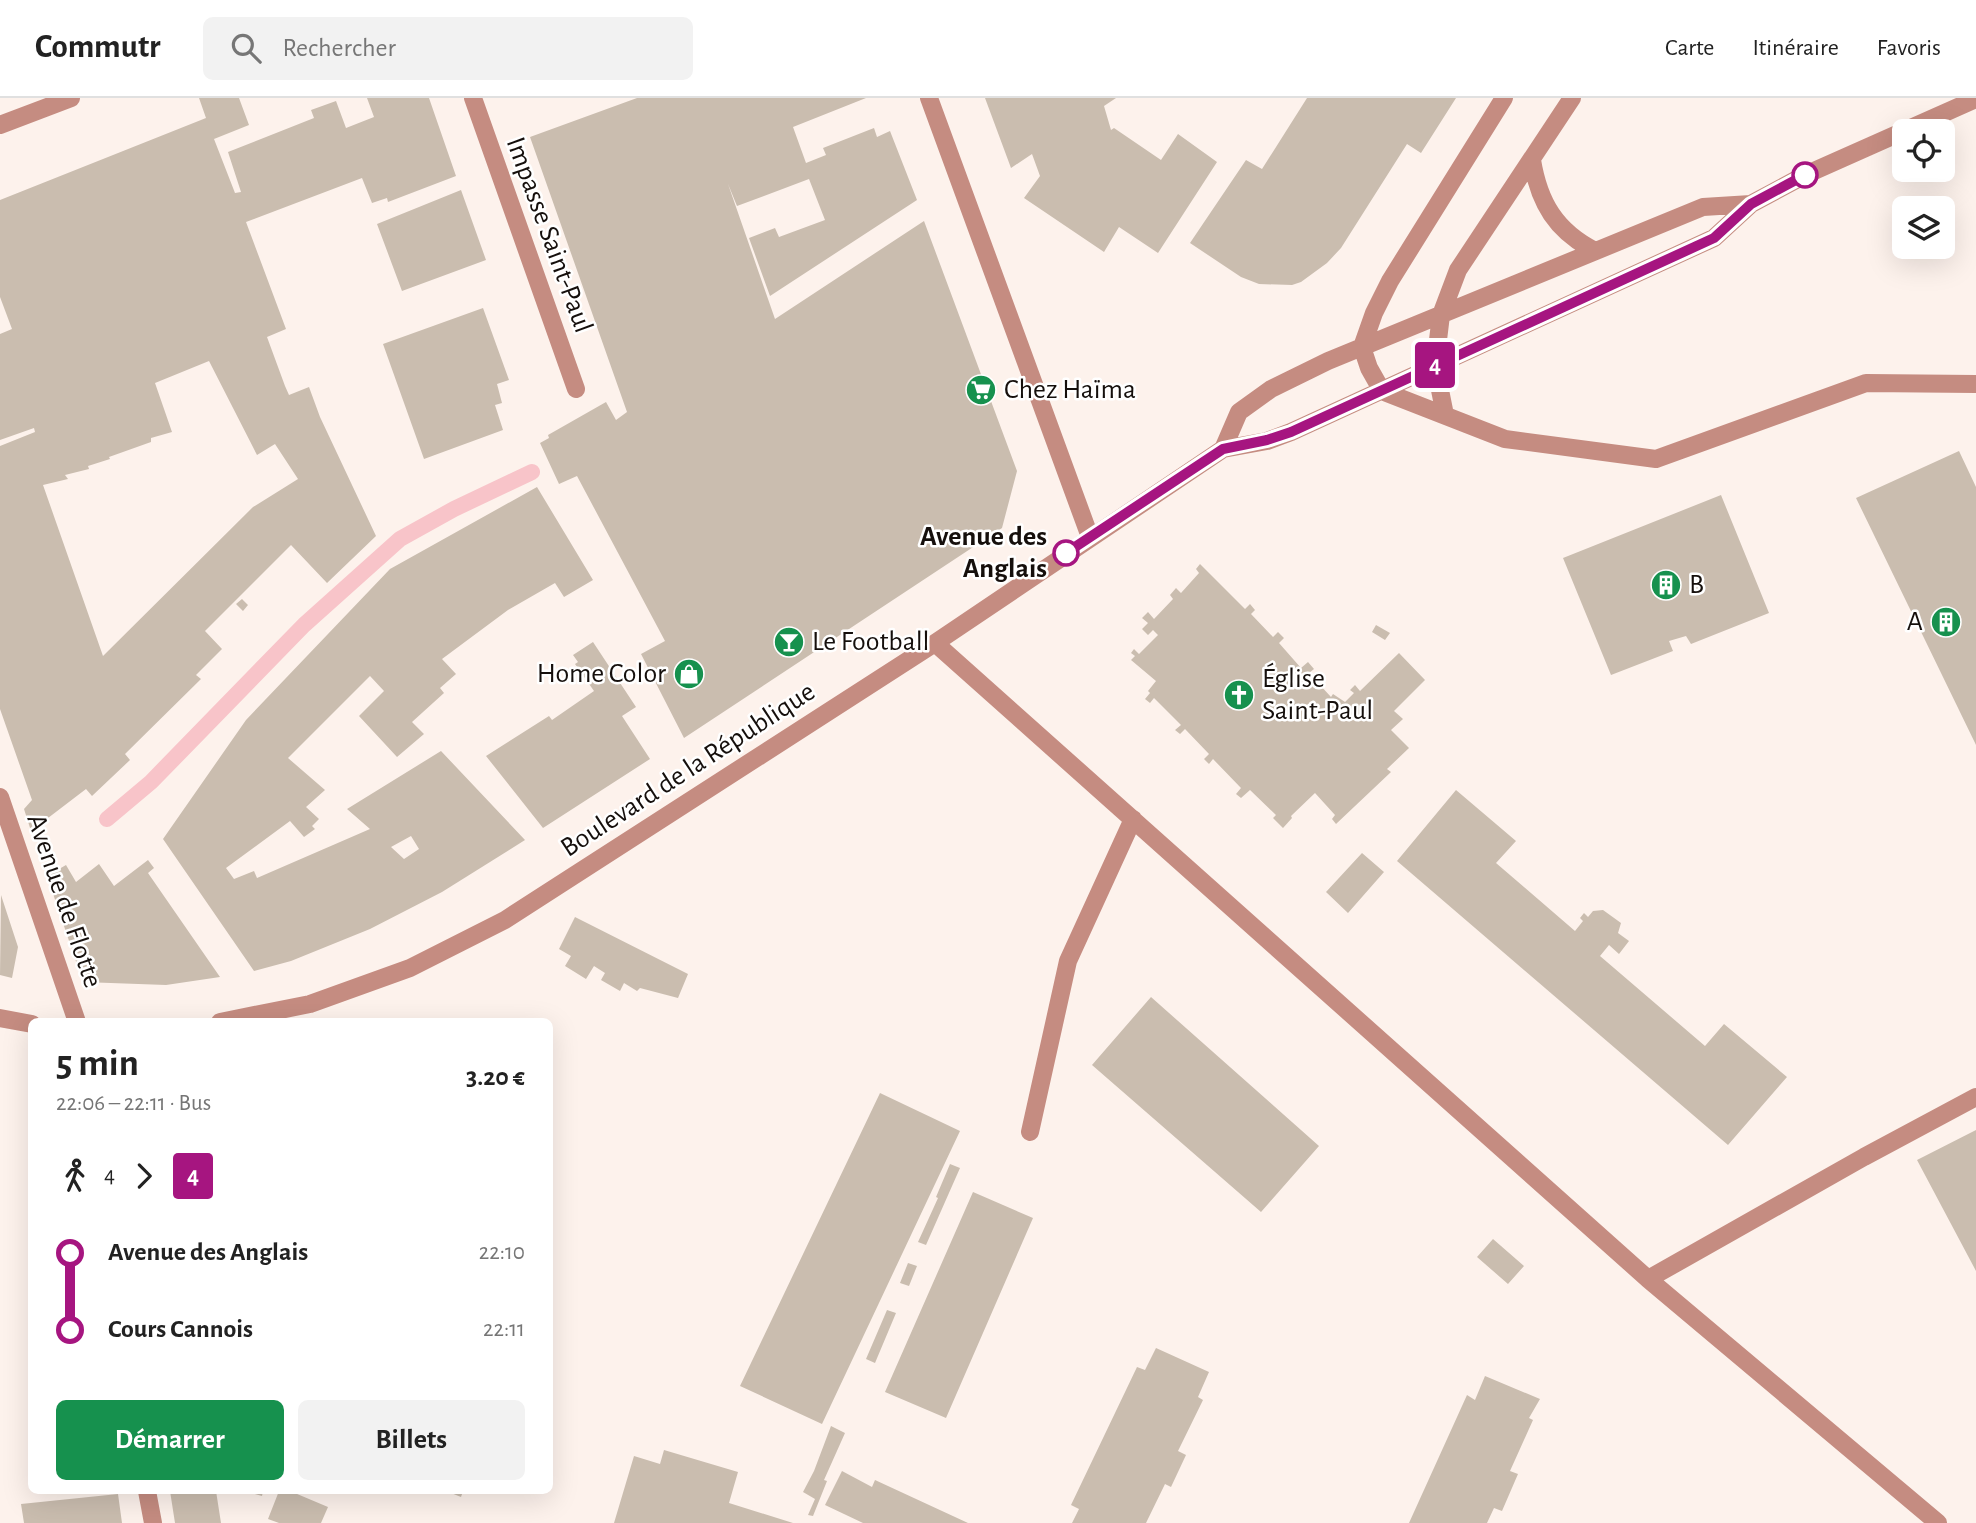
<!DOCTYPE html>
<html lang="fr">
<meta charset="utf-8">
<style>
body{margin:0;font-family:"Alegreya Sans",sans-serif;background:#f2f2f2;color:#222;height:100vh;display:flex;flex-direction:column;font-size:26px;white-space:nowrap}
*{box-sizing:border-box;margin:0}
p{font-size:23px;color:#767676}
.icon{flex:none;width:38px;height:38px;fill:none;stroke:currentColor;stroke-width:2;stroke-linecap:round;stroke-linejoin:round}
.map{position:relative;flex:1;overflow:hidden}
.details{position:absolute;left:28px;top:920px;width:525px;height:476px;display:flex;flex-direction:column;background:#fff;border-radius:10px;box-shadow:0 7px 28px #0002}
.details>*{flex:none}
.badge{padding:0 14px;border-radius:5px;font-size:24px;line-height:46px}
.buttons{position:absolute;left:1892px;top:21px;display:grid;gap:14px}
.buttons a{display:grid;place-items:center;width:63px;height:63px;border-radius:10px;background:#fff;box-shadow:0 7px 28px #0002;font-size:35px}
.map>.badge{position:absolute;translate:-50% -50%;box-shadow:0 0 0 4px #fff}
.legs{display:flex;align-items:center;gap:10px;height:77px;padding:0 28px;font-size:23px}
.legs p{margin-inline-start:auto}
.headline{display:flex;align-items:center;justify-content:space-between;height:119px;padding:0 28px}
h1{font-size:38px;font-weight:700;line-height:52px}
.button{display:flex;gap:14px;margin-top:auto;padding:14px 28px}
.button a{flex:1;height:80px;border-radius:10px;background:#16914e;color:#fff;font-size:28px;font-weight:700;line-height:80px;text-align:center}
.button a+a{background:#f2f2f2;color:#222}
ul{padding:0 28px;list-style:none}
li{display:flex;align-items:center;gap:24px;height:77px;font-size:26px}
li i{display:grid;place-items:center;width:10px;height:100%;margin:0 9px;background:currentColor}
li i::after{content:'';width:18px;height:18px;margin:-9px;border:5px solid;border-radius:50%;background:#fff}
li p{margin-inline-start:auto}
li:first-child i{background:linear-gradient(#0000 50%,currentColor 0)}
li:last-child i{background:linear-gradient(currentColor 50%,#0000 0)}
header{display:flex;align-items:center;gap:42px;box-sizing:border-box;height:98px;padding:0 35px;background:#fff;border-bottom:2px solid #e0e0e0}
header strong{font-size:33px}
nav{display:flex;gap:38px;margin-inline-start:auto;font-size:24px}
.search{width:490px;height:63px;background:#f2f2f2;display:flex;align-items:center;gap:18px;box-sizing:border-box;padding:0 24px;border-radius:10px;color:#767676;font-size:26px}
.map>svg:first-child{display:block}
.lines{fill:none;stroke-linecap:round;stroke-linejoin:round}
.stream{stroke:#f8c4c9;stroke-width:16}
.building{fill:#cabdaf;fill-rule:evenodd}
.minor{stroke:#c58c81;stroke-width:18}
.line-1-casing{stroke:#fff;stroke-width:16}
.line-1{stroke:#a61580;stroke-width:10}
.stop-1-dot{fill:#fff;stroke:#a61580;stroke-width:3.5}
.labels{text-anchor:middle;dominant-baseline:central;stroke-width:5;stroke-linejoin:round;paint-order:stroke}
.street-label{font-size:28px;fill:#150f0c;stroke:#fff}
.poi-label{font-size:28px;fill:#150f0c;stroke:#fff;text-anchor:start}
.stop-label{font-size:28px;font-weight:bold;fill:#150f0c;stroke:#fff;text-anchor:end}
</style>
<header>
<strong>Commutr</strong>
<div class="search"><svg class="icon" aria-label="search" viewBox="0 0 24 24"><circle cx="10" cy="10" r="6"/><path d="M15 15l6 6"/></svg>Rechercher</div>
<nav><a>Carte</a><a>Itinéraire</a><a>Favoris</a></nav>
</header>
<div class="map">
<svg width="1976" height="1425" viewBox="0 0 1976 1425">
<rect width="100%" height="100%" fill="#fdf2ec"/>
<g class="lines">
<!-- stream -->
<path class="stream" d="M107,721L151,684L304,527L400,441L454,411L532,374"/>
</g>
<!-- building -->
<path class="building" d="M199,0H239L249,27L214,41L235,95L241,94L228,54L314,20L311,12L336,3L346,30L374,19L367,0H429L456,78L388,104L387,100L372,105L362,80L246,124L286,231L267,239L285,288L289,297L309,289L320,319L376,438L327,485L291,447L205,533L222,551L196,577L201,581L125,656L130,662L92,698L86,691L31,733L24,711L32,702L0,611V348L35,334L34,330L0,342V236L12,231L0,199V102L206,20ZM209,263L257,357L275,346L298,381L253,409L103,558L43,387L68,381L65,377L89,371L88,368L110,361L109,359L151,344V340L172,334L155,285Z
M637,0H866L793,29L806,65L826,57L823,50L874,30L877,39L890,33L917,102L770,198L749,140L775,130L779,139L825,122L809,81L737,108L728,86L775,221L924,123L1017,373L1002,430L684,640L641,556L665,543L577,378L559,386L540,345L549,340L548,337L606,304L616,322L627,314L530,39Z
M985,0H1116L1104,8L1111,32L1114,30L1161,62L1178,36L1217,64L1158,155L1119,129L1104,154L1024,100L1040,78L1032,56L1011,70Z
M1307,0H1456L1421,55L1407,46L1341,150L1327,165L1301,184L1292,187L1259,186L1241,179L1190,145L1246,62L1262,71Z
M461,92L486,162L402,193L377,126Z
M483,210L509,282L497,286L502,305L495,307L503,332L424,361L383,246Z
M1959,353L1976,389V647L1856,400Z
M537,389L593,482L564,499L555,485L508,512L442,561L456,576L440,590L444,595L412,624L424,636L397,659L359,618L384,593L370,578L288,660L325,692L306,709L319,721L312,728L315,731L304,739L290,723L226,770L234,781L254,773L257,780L370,731L347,711L441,653L525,742L442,794L370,831L291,863L254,873L163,741L246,622L390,471ZM411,738L419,751L404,761L391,749Z
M1721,397L1769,515L1691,546L1686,538L1669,543L1673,553L1611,577L1563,460Z
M1200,466L1245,511L1250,506L1255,512L1251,516L1273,539L1278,534L1284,540L1279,545L1301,570L1308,564L1314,571L1309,575L1331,599L1333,596L1345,604L1354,595L1350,592L1355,587L1360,593L1399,555L1425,582L1394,613L1403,621L1391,632L1409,650L1387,671L1391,674L1336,726L1332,721L1335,717L1315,695L1291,718L1292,720L1283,730L1273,720L1276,717L1250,692L1241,700L1236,696L1241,690L1213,661L1209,666L1204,661L1209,656L1185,631L1180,636L1175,632L1181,627L1154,600L1150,605L1145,601L1150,595L1148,593L1156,583L1131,562L1135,558L1131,555L1134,551L1139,556L1158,537L1153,532L1148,537L1142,531L1148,525L1142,520L1148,514L1154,521L1173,501L1170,497L1176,490L1181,495L1199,475L1196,471Z
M242,501L248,507L243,513L236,506Z
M1376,527L1390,535L1385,542L1372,534Z
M593,544L636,609L622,618L650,661L543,730L486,658L549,618L552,622L594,593L575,566L578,564L573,557Z
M1456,692L1516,743L1496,765L1575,833L1583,823L1580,820L1584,815L1588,819L1593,813L1603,812L1621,825L1618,835L1629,843L1619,856L1609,847L1600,858L1705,948L1724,926L1787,979L1728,1047L1397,763Z
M1362,755L1384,774L1348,815L1326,794Z
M148,762L154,770L148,775L220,879L166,887L83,884L47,778L66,767L76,784L99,766L114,788Z
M1,797L18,849L12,880L0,877Z
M575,819L688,876L678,900L640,890L637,893L624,885L620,893L601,882L605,875L594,868L586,881L565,868L571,858L559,851Z
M1151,899L1319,1048L1261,1114L1092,967Z
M880,995L960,1033L822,1326L740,1288Z
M1976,1032V1173L1917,1062Z
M950,1066L960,1070L926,1147L918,1144L938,1100L936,1099Z
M973,1094L1033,1120L946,1320L885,1294Z
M1493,1141L1524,1168L1508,1186L1477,1159Z
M908,1165L917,1168L909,1188L900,1185Z
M887,1212L896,1215L875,1265L866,1261Z
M1156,1250L1209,1274L1198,1299L1203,1302L1178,1353L1186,1357L1171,1389L1165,1386L1146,1425H1072L1079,1411L1071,1407L1137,1269L1145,1272Z
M1485,1278L1540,1301L1529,1320L1533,1322L1510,1373L1518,1376L1502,1413L1494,1410L1487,1425H1409L1467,1297L1475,1302Z
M831,1328L845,1335L824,1382L827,1383L813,1418L808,1417L815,1401L803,1394L814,1373Z
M664,1352L738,1374L729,1405L793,1425H614L634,1358L660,1366Z
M842,1373L872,1389L875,1382L968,1425H863L825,1407Z
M170,1393H216L221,1425H175Z
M245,1393H263L262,1398Z
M279,1393H290L328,1409L321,1425H279L268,1421Z
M446,1393H463L461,1399Z
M118,1396L122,1425H24L21,1406Z"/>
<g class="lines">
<!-- minor -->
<path class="minor" d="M473,0L576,291
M929,0L1090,439
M0,27L71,0
M1532,62C1539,105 1556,133 1595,153
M1362,249L1374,215L1390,183L1504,0
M1362,249L1369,270L1382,293
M1382,293L1505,341L1656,361L1866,285L1976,286
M1445,317L1435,267L1441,217L1458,172L1572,0
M1223,351L1239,314L1271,291L1328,263L1703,109L1751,106
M935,545L1648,1181L1938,1425
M0,699L77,924
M0,920L32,926
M220,924L310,906L410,870L505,822L935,545L1223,351L1267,343L1291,334L1714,140L1751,106L1805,77L1976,1
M1030,1034L1068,863L1133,721
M1648,1181L1864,1059L1976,999
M147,1393L153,1425"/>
</g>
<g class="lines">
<!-- line-1 casing -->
<g class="line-1-casing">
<path id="line-1" d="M1066,455L1223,351L1267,342L1291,334L1714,140L1751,106L1805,77"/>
</g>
<!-- line-1 -->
<use href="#line-1" class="line-1"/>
</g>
<!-- icons -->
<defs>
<g id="supermarket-disc" transform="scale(1.575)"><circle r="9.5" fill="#16914e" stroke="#fff"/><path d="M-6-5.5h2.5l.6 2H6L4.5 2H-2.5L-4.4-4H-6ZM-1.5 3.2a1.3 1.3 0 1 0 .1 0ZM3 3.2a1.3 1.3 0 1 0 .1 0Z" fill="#fff"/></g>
<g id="building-disc" transform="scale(1.575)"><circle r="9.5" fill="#16914e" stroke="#fff"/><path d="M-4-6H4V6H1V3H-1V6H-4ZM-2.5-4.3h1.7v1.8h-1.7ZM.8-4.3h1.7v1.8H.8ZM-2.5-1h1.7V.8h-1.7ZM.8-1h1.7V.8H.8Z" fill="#fff"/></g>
<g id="bar-disc" transform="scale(1.575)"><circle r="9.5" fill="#16914e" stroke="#fff"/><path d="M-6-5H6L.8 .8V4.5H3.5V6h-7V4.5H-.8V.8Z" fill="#fff"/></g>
<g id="shop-disc" transform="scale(1.575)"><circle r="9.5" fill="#16914e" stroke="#fff"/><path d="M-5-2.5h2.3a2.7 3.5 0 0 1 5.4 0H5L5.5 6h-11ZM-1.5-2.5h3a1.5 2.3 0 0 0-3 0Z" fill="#fff"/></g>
<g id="church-disc" transform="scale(1.575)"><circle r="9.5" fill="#16914e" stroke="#fff"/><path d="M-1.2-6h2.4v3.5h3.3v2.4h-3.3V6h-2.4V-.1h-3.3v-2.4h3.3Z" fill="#fff"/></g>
</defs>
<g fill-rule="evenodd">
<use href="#supermarket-disc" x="981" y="292"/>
<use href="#building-disc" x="1666" y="487"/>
<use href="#building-disc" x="1946" y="524"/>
<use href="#bar-disc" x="789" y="544"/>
<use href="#shop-disc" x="689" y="576"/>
<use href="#church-disc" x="1239" y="597"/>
</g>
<!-- markers -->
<g class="stop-1-dot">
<circle cx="1805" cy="77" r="12"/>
<circle cx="1066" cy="455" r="12"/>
</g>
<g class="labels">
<!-- street labels -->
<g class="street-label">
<text transform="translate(549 137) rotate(70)">Impasse Saint-Paul</text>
<text transform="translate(688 672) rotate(-33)">Boulevard de la République</text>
<text transform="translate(64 803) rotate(71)">Avenue de Flotte</text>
</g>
<!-- poi labels -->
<g class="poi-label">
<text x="1004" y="292">Chez Haïma</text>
<text x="1689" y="487">B</text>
<text x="1923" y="524" text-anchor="end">A</text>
<text x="812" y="544">Le Football</text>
<text x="666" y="576" text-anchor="end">Home Color</text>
<text x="1262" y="581">Église<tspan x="1262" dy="32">Saint-Paul</tspan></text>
</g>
<!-- stop labels -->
<g class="stop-label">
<text x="1047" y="439">Avenue des<tspan x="1047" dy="32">Anglais</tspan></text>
</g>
</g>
</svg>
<div class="buttons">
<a><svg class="icon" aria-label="locate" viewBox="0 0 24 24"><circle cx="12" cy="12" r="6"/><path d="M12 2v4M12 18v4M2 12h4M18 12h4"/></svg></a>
<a><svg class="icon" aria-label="layers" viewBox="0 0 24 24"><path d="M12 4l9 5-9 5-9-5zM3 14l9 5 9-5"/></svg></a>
</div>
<b class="badge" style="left:1435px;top:267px;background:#a61580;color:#fff">4</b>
<section class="details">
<div class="headline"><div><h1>5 min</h1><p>22:06 – 22:11 · Bus</p></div><b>3.20 €</b></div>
<div class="legs"><svg class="icon" aria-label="walk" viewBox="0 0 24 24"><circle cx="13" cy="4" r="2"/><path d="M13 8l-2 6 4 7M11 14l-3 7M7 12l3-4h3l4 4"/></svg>4<svg class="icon" aria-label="forward" viewBox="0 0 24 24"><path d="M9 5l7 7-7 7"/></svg><b class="badge" style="background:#a61580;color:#fff">4</b></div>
<ul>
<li><i style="color:#a61580"></i><b>Avenue des Anglais</b><p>22:10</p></li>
<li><i style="color:#a61580"></i><b>Cours Cannois</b><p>22:11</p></li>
</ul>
<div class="button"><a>Démarrer</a><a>Billets</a></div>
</section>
</div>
